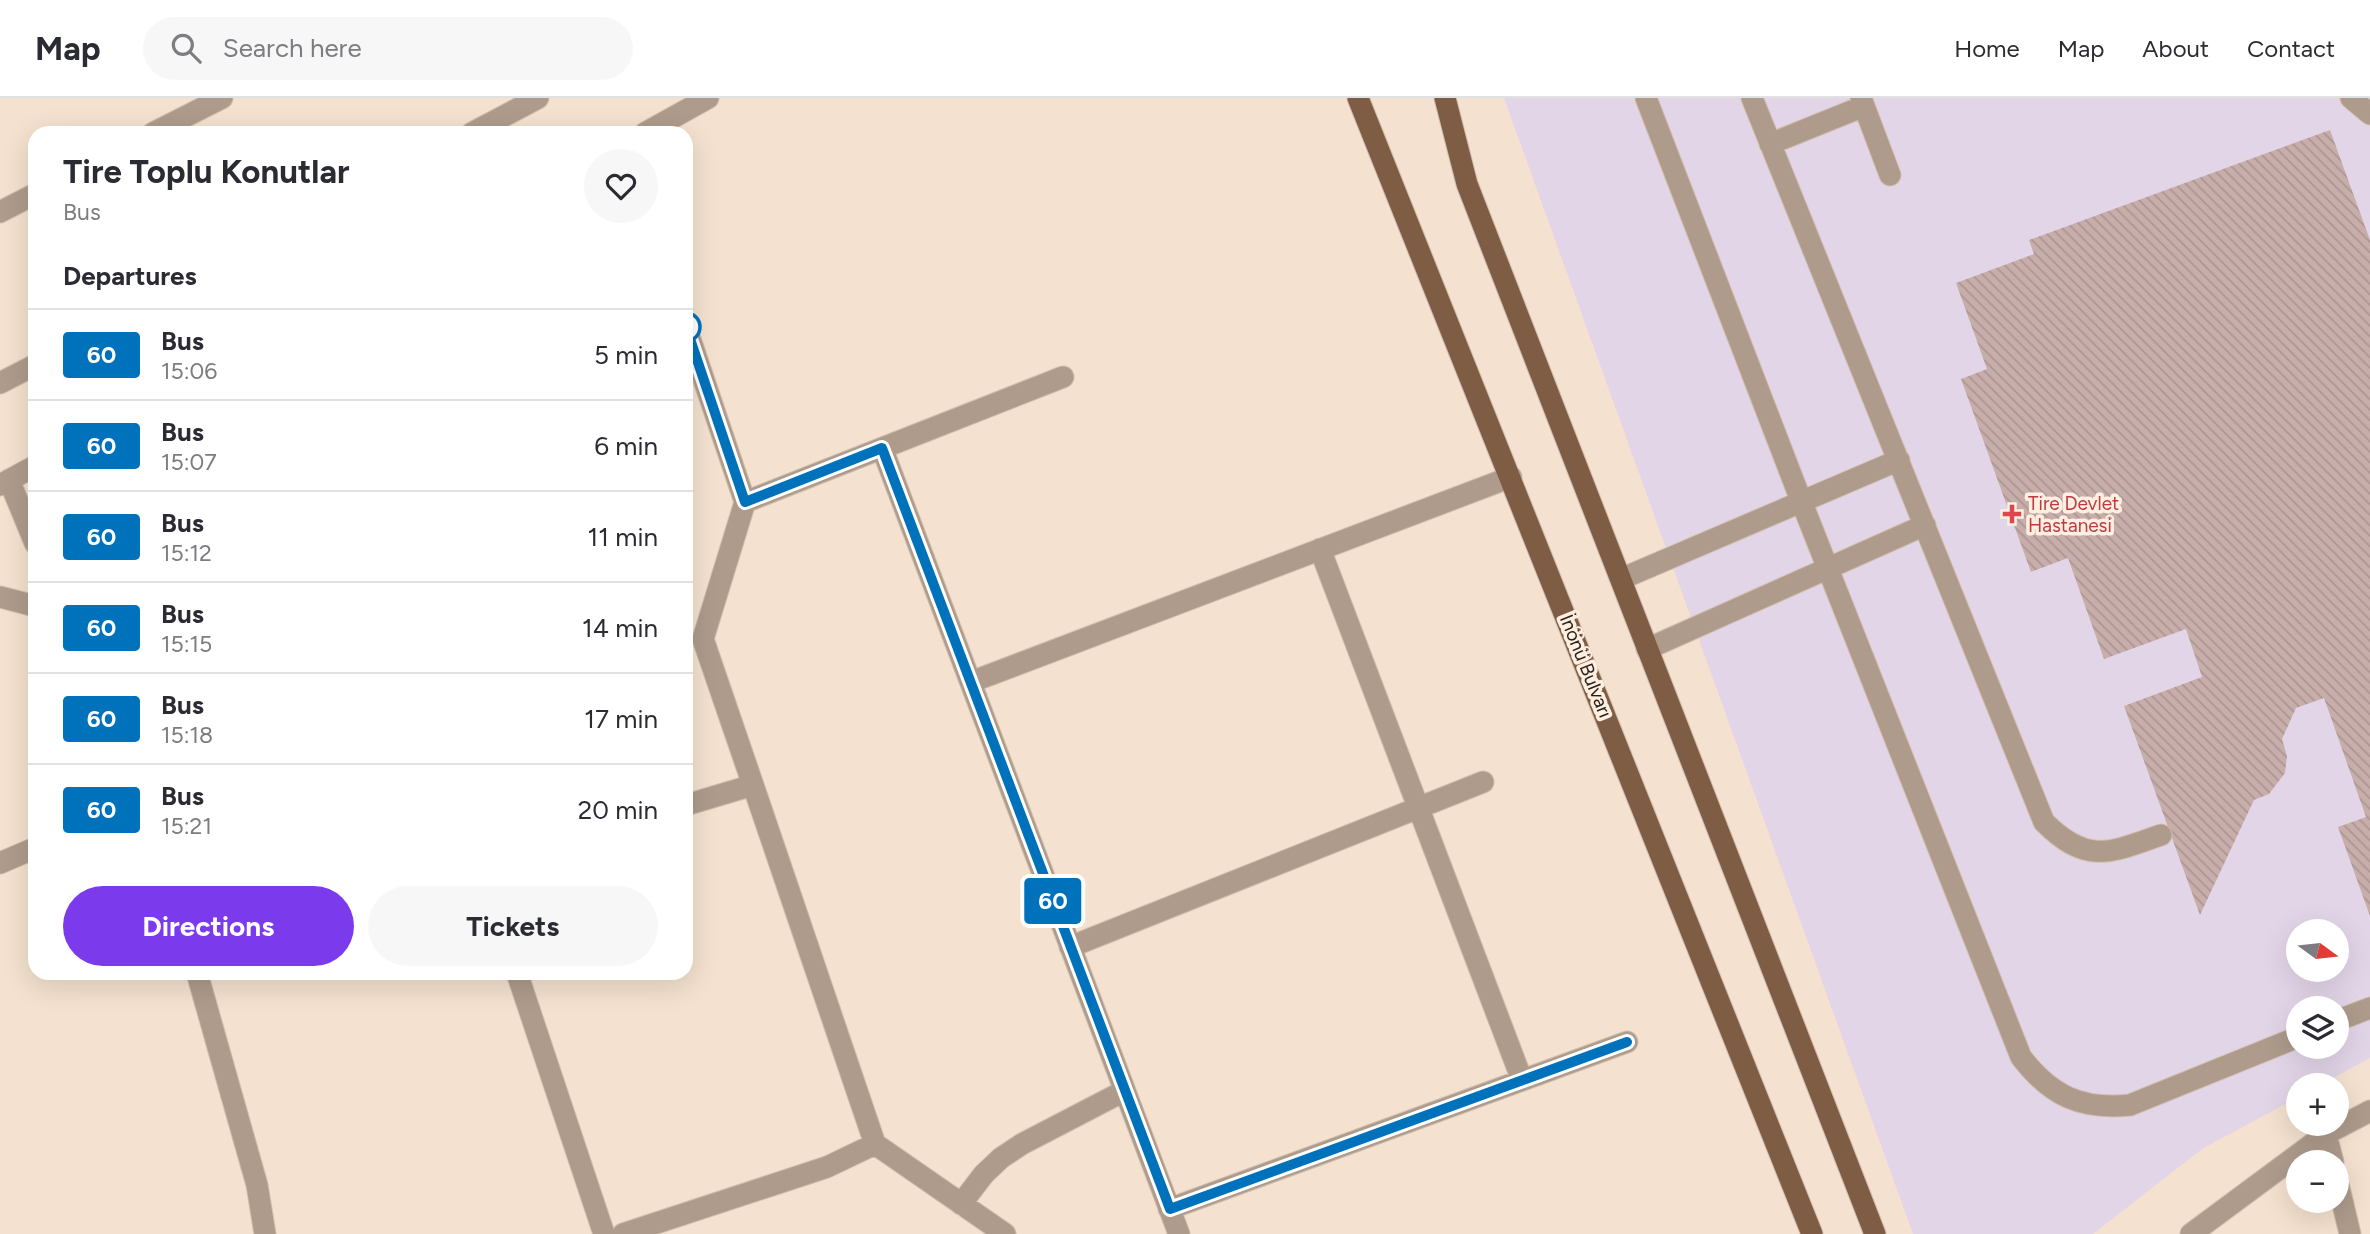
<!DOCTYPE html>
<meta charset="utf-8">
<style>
body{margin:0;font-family:Figtree,sans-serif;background:#f7f7f7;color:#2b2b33;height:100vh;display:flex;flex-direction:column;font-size:26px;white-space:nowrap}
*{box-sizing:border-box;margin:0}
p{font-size:23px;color:#7c7c81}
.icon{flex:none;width:38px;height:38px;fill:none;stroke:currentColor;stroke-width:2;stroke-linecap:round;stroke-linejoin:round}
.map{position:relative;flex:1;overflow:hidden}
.side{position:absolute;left:28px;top:28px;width:665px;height:854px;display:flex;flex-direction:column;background:#fff;border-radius:21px;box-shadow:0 7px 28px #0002}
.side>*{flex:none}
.badge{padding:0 14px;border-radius:5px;font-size:24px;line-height:46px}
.needle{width:46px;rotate:105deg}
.controls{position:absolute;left:2286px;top:821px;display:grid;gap:14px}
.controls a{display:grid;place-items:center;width:63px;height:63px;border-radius:50%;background:#fff;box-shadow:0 7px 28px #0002;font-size:35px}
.map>.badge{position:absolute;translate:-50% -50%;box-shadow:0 0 0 4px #fff}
h2{padding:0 35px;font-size:26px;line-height:63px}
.round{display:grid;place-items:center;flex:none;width:74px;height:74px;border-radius:37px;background:#f7f7f7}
.headline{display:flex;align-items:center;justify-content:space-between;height:119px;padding:0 35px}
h1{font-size:33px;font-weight:700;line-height:52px}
.button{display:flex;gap:14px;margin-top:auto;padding:14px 35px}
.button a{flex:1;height:80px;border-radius:42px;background:#7c3aed;color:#fff;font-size:28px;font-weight:700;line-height:80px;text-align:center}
.button a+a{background:#f7f7f7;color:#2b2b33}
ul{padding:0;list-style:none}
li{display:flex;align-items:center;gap:21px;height:91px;padding:0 35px;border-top:2px solid #e1e1e2}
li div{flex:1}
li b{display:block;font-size:26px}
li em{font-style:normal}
li .badge{min-width:77px;font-weight:700;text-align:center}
header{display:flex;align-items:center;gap:42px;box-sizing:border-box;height:98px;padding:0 35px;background:#fff;border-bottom:2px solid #e1e1e2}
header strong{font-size:33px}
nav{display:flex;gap:38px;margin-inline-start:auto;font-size:24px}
.search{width:490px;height:63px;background:#f7f7f7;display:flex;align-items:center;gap:18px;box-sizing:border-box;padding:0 24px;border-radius:38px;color:#7c7c81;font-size:26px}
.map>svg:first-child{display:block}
.medical{fill:#e3d5e8;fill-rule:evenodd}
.building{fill:url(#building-back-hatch)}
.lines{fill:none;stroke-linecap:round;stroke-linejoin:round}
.minor-casing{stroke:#cfbeae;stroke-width:23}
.major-casing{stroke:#cfbeae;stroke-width:23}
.minor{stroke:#ae9b8c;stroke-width:21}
.major{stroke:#7e5d44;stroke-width:21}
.line-casing{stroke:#fff;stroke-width:16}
.line{stroke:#0072bc;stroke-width:10}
.stop-dot{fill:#fff;stroke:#0072bc;stroke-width:3.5}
.health-dot{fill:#e0444e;stroke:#feefe1;stroke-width:2.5}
.labels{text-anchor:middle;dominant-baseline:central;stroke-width:7;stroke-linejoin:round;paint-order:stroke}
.health-label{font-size:19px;fill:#be3a42;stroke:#feefe1;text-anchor:start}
.street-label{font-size:19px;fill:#28211a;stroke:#feefe1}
</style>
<header>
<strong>Map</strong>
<div class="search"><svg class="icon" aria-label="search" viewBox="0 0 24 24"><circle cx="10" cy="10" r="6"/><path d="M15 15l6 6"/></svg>Search here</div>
<nav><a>Home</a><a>Map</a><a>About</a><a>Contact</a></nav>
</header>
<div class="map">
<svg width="2370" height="1136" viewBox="0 0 2370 1136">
<defs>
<pattern id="building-back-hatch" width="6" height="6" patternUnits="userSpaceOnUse" patternTransform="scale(1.75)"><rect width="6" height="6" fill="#c8aeaa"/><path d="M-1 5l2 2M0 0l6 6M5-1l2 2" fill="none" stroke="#ac9592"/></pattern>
</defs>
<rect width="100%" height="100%" fill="#f4e1cf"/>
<!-- medical -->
<path class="medical" d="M1504,0H2370V960L2320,987H2298V999L2202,1051L2093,1136H1913ZM2298,833H2336V872H2298ZM2298,910H2336V948H2298Z"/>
<!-- building -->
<path class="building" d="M2330,32L2370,142V818L2338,729L2366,719L2324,600L2296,610L2282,641L2287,658L2285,675L2269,696L2254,702L2200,817L2124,608L2202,579L2186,531L2104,561L2068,460L2031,474L1961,281L1987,271L1956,185L2034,156L2029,142Z"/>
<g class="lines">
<!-- minor casing -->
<g class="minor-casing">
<path id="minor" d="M1646,0L1802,405L2021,959C2051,998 2081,1012 2130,1007L2298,939
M1752,0L2044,724C2087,767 2110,755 2161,737
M1861,0L1890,77
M2351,0L2370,16
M153,35L222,0
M472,35L538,0
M645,35L708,0
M1770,46L1864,8
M0,114L35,96
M686,229L745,404L703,541L753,687
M0,285L35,267
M882,350L1179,1136
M9,382L35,445
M0,387L35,368
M745,404L1063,279
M1320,451L1522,982
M1621,481L1899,362
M0,499L35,508
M1647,551L1925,427
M971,584L1511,379
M686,707L753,687L875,1046
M0,765L35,750
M1070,849L1483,684
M197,875L257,1087L265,1136
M517,875L604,1136
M2336,923L2370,910
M2326,1036L2333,1064
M2336,1077L2350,1136
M961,1106L984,1076L1001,1060L1022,1046L1124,993
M1169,1111L1627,944
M623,1136L827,1069L875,1046L1005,1136
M2191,1136L2326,1036L2370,1013"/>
</g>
<!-- major casing -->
<g class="major-casing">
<path id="major" d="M1358,0L1812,1136
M1445,0L1467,86L1875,1136"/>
</g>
<!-- minor -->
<use href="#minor" class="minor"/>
<!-- major -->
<use href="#major" class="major"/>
</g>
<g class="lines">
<!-- line casing -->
<g class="line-casing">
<path id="line" d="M686,229L745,404L882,350L1170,1111L1627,944"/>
</g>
<!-- line -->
<use href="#line" class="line"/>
</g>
<!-- markers -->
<circle class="stop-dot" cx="686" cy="229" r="14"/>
<path class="health-dot" d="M2008.5 405.5h7v7h7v7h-7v7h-7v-7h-7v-7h7z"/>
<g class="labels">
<!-- health labels -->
<g class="health-label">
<text x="2028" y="405">Tire Devlet<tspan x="2028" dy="22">Hastanesi</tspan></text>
</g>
<!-- street labels -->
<g class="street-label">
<text transform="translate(1586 568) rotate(68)">İnönü Bulvarı</text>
</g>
</g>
</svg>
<div class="controls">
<a><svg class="needle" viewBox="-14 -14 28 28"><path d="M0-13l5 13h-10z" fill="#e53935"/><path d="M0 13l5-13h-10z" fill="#7c7c81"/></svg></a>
<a><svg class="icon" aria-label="layers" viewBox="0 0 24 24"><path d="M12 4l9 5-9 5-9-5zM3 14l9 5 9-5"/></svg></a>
<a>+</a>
<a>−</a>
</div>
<b class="badge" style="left:1053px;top:803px;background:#0072bc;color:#fff">60</b>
<section class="side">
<div class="headline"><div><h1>Tire Toplu Konutlar</h1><p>Bus</p></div><a class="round"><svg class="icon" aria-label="heart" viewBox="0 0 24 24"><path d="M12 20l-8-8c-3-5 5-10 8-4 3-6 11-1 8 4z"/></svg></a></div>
<h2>Departures</h2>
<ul>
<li><span class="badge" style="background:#0072bc;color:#fff">60</span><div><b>Bus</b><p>15:06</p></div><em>5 min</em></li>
<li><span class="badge" style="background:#0072bc;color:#fff">60</span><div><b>Bus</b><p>15:07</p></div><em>6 min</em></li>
<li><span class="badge" style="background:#0072bc;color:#fff">60</span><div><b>Bus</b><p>15:12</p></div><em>11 min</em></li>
<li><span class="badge" style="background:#0072bc;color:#fff">60</span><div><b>Bus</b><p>15:15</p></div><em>14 min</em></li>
<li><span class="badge" style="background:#0072bc;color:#fff">60</span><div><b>Bus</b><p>15:18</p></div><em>17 min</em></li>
<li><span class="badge" style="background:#0072bc;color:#fff">60</span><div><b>Bus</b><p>15:21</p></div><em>20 min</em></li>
</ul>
<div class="button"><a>Directions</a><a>Tickets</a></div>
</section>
</div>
